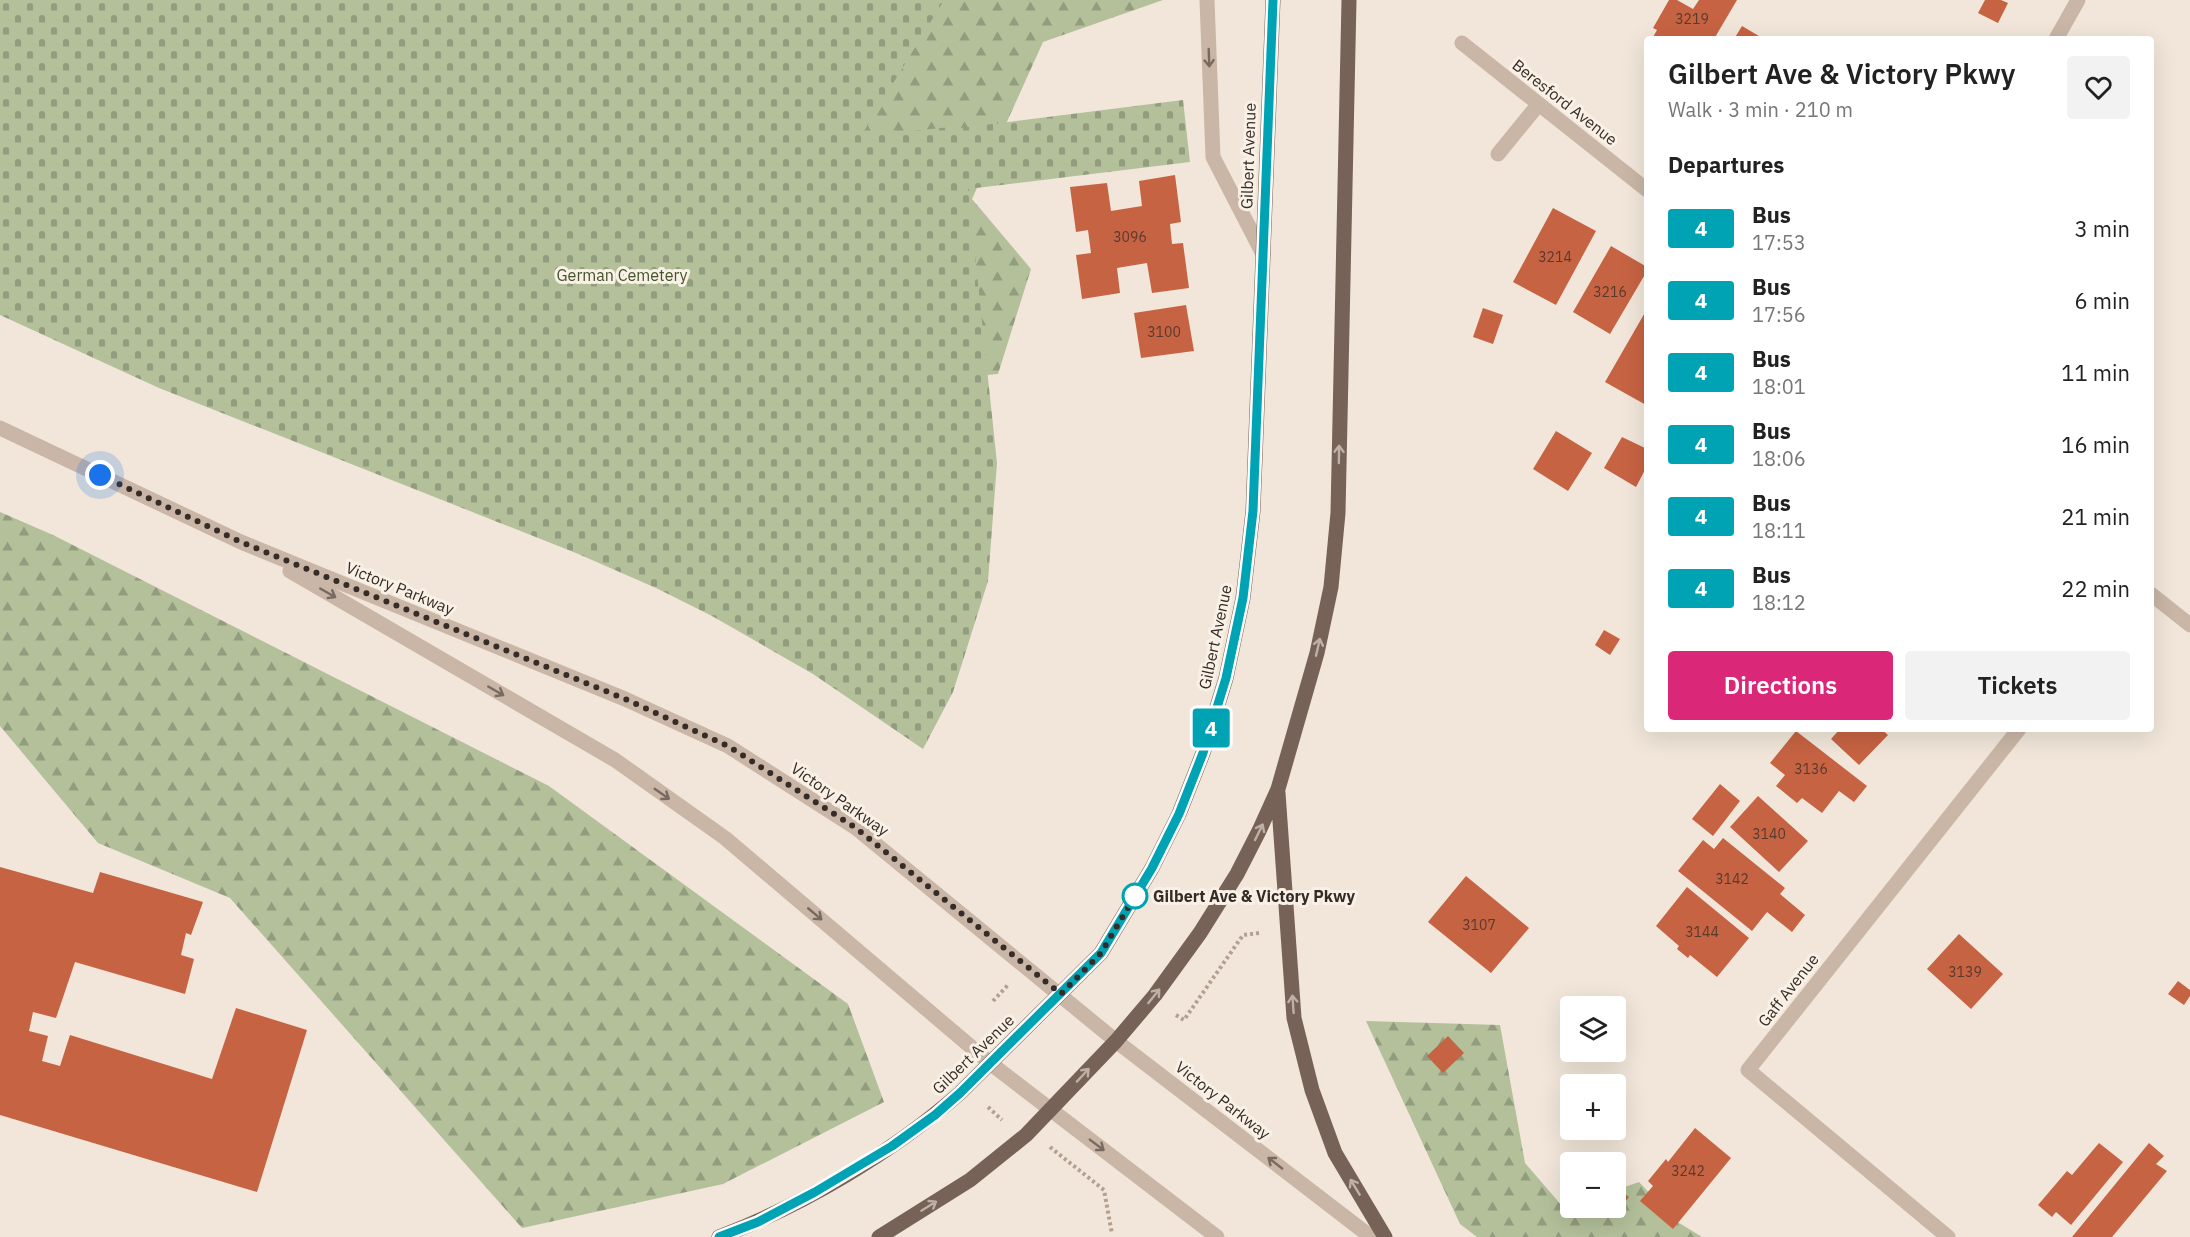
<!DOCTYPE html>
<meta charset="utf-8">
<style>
body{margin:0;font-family:"IBM Plex Sans",sans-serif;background:#f2f2f2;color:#222;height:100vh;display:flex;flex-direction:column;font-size:22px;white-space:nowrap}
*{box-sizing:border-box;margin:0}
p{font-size:20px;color:#767676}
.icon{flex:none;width:33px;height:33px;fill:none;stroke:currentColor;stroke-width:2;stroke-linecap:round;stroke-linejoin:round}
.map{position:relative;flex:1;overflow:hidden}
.sheet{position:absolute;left:1644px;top:36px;width:510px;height:696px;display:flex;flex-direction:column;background:#fff;border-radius:6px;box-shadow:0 6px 24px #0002}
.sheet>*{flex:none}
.badge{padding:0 12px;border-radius:4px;font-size:21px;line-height:39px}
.buttons{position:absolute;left:1560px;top:996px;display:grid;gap:12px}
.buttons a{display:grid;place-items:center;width:66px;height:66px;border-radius:6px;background:#fff;box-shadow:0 6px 24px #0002;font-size:30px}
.you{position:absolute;width:30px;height:30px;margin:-15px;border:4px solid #fff;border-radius:50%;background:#1a73e8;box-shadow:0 0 0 9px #1a73e833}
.map>.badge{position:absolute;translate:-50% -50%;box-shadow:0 0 0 3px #fff}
h2{padding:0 24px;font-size:22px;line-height:54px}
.round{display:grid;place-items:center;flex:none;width:63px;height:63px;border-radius:6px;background:#f2f2f2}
.headline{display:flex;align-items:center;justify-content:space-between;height:102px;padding:0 24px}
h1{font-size:28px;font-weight:600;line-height:45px}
.primary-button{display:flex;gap:12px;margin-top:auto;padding:12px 24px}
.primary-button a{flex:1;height:69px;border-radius:6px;background:#db2777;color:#fff;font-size:24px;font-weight:600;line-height:69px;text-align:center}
.primary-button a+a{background:#f2f2f2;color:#222}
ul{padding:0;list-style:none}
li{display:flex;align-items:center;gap:18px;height:72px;padding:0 24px}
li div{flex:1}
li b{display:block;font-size:22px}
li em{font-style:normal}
li .badge{min-width:66px;font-weight:700;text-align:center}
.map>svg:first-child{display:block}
.forest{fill:url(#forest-firs)}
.cemetery{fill:url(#cemetery-stones)}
.building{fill:#c66343}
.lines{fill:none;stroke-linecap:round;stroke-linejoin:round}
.path{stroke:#b5a090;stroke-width:4;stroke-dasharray:3 3;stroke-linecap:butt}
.minor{stroke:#c9b6a6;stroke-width:15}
.major{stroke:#776258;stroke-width:15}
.oneway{stroke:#786a60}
.oneway2{stroke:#beb0a6}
.line-casing{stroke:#fff;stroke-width:14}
.line{stroke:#00a3b4;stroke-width:9}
.walk{stroke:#352b27;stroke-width:6;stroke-dasharray:0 10.8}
.stop-dot{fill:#fff;stroke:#00a3b4;stroke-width:3}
.labels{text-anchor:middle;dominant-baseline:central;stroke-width:6;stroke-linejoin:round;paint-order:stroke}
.number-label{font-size:14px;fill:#59392e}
.street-label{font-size:16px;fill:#352b27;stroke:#f9f0e6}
.park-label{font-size:16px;fill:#44532a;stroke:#f9f0e6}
.stop-label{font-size:16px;font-weight:bold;fill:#352b27;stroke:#f9f0e6;text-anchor:start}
</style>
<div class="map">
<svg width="2190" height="1237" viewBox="0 0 2190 1237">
<defs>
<pattern id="forest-firs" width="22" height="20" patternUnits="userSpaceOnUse" patternTransform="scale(1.5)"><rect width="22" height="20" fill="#b3c09a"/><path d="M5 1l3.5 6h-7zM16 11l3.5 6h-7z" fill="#929c7e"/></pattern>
<pattern id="cemetery-stones" width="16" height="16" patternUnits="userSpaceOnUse" patternTransform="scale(1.5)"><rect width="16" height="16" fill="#b3c09a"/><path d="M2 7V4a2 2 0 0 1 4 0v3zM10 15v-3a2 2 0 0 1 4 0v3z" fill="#929c7e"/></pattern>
</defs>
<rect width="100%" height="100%" fill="#f1e6d9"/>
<!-- forest -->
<path class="forest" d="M781,0H1163L1043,42L972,199L1031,269L998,374L852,386Z
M0,512L53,535L549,786L848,1004L884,1102L723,1184L522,1228L230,898L98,843L0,726Z
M1366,1021L1500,1025L1525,1163L1563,1207L1570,1205V1208H1616V1190L1639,1182L1676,1221L1702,1237H1477L1460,1224Z"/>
<!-- cemetery -->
<path class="cemetery" d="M0,0H944L861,136L961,126V128L1183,100L1190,162L968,189L997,463L988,581L953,692L923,749L813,674L712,616L656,588L576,553L159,388L0,315Z"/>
<!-- building -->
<path class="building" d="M1669,0H1677L1693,9L1699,0H1737L1714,39H1652L1657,30L1653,28Z
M1985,0H2001L2008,3L1998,23L1978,13Z
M1742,26L1764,39H1734Z
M1175,175L1181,222L1170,224L1172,244L1183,243L1189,288L1152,293L1147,263L1117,268L1120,293L1082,299L1076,255L1091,253L1088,230L1076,232L1070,187L1107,183L1111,211L1142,206L1139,181Z
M1553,208L1596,231L1556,305L1513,282Z
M1611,246L1647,267V271L1610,334L1573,312Z
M1186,305L1194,351L1141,358L1134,313Z
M1483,308L1503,315L1493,344L1473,337Z
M1647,309V402L1646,405L1605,382Z
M1556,431L1592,453L1568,491L1533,469Z
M1622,437L1647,449V466L1636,487L1604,468Z
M1604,630L1620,639L1610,655L1595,645Z
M1840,729H1881L1888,735L1859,765L1831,739Z
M1796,731L1867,786L1854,802L1839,791L1822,813L1802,798L1797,803L1776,786L1785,775L1770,763Z
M1720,784L1740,801L1713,836L1692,819Z
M1758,796L1808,841L1779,872L1730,827Z
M1723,838L1785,888L1780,894L1805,915L1792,932L1767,912L1752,931L1678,871L1703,840L1714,849Z
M0,867L93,893L100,872L203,902L191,935L186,933L181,955L194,959L185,994L75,962L56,1018L33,1012L29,1031L48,1036L42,1061L60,1066L70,1035L212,1079L236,1008L307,1030L257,1192L0,1115Z
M1466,876L1529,928L1491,973L1428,922Z
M1687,887L1749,938L1717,977L1690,955L1688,958L1677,949L1679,946L1656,926Z
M1959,934L2003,974L1971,1009L1927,969Z
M2178,981L2190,990V996L2184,1005L2168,994Z
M1448,1036L1464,1053L1443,1073L1427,1056Z
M1695,1128L1731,1158L1673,1229L1640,1201L1653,1186L1648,1181L1666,1159L1668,1162Z
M2099,1143L2123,1162L2071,1225L2056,1212L2052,1217L2038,1205L2067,1171L2072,1175Z
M2149,1143L2164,1156L2156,1164L2167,1171L2112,1237H2072Z
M1616,1187L1629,1197L1620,1208L1616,1204Z"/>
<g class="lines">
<!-- path -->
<path class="path" d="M993,1001L1008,985
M1176,1015L1184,1020L1243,935L1259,933
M988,1107L1002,1120
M1050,1147L1104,1190L1112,1234"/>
<!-- minor -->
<path class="minor" d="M1207,0L1213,157L1263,254
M2056,39L2078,0
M1462,43L1647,190
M1498,154L1538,105
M0,428L241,542L625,699L728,746L856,828L1116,1041L1371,1237
M290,571L615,760L725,838L990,1063L1217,1237
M2151,594L2190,625
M1948,1237L1748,1070L2019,729"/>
<!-- major -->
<path class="major" d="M1278,793L1294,1018L1312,1090L1335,1153L1385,1237
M719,1237C803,1205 892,1153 960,1093L1101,953L1152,868L1179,814L1203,753L1226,678L1243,598L1253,511L1273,0
M879,1237L970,1180L1026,1135L1116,1041L1155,995L1200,933L1237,874L1259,831L1278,789L1317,653L1331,587L1338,513L1349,0"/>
</g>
<!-- one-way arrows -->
<defs><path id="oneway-shaft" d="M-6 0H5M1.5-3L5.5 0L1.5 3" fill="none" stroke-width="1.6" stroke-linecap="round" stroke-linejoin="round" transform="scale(1.5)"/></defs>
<g class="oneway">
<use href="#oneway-shaft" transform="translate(1209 58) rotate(88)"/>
<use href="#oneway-shaft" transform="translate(328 593) rotate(30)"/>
<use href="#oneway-shaft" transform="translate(496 691) rotate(30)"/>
<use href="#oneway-shaft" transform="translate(662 794) rotate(35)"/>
<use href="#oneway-shaft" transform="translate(815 914) rotate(40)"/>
<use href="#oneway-shaft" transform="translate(1097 1145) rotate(37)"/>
<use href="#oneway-shaft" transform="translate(1275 1163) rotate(-142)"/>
</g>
<g class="oneway2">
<use href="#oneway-shaft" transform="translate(1339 454) rotate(-89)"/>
<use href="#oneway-shaft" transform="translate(1318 647) rotate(-77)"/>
<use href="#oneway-shaft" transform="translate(1259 832) rotate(-64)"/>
<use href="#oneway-shaft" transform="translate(1154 996) rotate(-51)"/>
<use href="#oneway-shaft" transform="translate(1293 1004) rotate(-94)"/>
<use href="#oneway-shaft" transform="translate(1083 1075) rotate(-47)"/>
<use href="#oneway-shaft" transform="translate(1355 1187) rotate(-121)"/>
<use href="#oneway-shaft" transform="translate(929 1206) rotate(-32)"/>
</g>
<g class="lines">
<!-- line casing -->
<g class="line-casing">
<path id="line" d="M719,1237L758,1222L815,1192L892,1146L935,1115L960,1093L1101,953L1152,868L1179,814L1203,753L1226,678L1243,598L1253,511L1273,0"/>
</g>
<!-- line -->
<use href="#line" class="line"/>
<!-- walk -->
<path class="walk" d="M100,475L241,542L625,699L728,746L856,828L1061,994L1101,953L1135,896"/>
</g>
<!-- markers -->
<circle class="stop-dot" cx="1135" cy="896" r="12"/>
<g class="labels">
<!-- number labels -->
<g class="number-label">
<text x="1692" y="19">3219</text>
<text x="1130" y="237">3096</text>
<text x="1555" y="257">3214</text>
<text x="1610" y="292">3216</text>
<text x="1164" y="332">3100</text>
<text x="1811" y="769">3136</text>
<text x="1769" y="834">3140</text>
<text x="1732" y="879">3142</text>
<text x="1479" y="925">3107</text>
<text x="1702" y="932">3144</text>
<text x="1965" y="972">3139</text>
<text x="1688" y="1171">3242</text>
</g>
<!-- street labels -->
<g class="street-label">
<text transform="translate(1565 102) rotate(38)">Beresford Avenue</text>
<text transform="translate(1248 156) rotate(-88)">Gilbert Avenue</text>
<text transform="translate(400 588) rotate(22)">Victory Parkway</text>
<text transform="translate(1215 637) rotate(-78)">Gilbert Avenue</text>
<text transform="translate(840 799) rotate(35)">Victory Parkway</text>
<text transform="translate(1788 990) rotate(-52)">Gaff Avenue</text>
<text transform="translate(973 1054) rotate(-44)">Gilbert Avenue</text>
<text transform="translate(1223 1100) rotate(38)">Victory Parkway</text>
</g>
<!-- park labels -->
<g class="park-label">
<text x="622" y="275">German Cemetery</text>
</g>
<!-- stop labels -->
<g class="stop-label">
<text x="1153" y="896">Gilbert Ave &amp; Victory Pkwy</text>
</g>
</g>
</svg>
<div class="buttons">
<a><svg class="icon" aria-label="layers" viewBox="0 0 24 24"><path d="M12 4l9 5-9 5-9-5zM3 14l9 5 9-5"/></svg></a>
<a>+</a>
<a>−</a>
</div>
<div class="you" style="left:100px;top:475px"></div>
<b class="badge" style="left:1211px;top:728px;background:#00a3b4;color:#fff">4</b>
<section class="sheet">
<div class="headline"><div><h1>Gilbert Ave &amp; Victory Pkwy</h1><p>Walk · 3 min · 210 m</p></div><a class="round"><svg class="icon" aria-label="heart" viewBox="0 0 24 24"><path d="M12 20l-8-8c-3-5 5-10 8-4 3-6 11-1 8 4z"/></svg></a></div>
<h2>Departures</h2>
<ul>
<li><span class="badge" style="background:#00a3b4;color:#fff">4</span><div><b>Bus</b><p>17:53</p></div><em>3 min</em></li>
<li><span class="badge" style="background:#00a3b4;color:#fff">4</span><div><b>Bus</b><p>17:56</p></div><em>6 min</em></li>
<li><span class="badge" style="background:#00a3b4;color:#fff">4</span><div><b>Bus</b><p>18:01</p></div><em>11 min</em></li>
<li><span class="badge" style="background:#00a3b4;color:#fff">4</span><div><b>Bus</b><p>18:06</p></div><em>16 min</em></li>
<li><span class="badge" style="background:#00a3b4;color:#fff">4</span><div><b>Bus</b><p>18:11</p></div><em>21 min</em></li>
<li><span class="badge" style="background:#00a3b4;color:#fff">4</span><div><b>Bus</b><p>18:12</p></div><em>22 min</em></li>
</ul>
<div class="primary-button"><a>Directions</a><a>Tickets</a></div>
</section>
</div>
